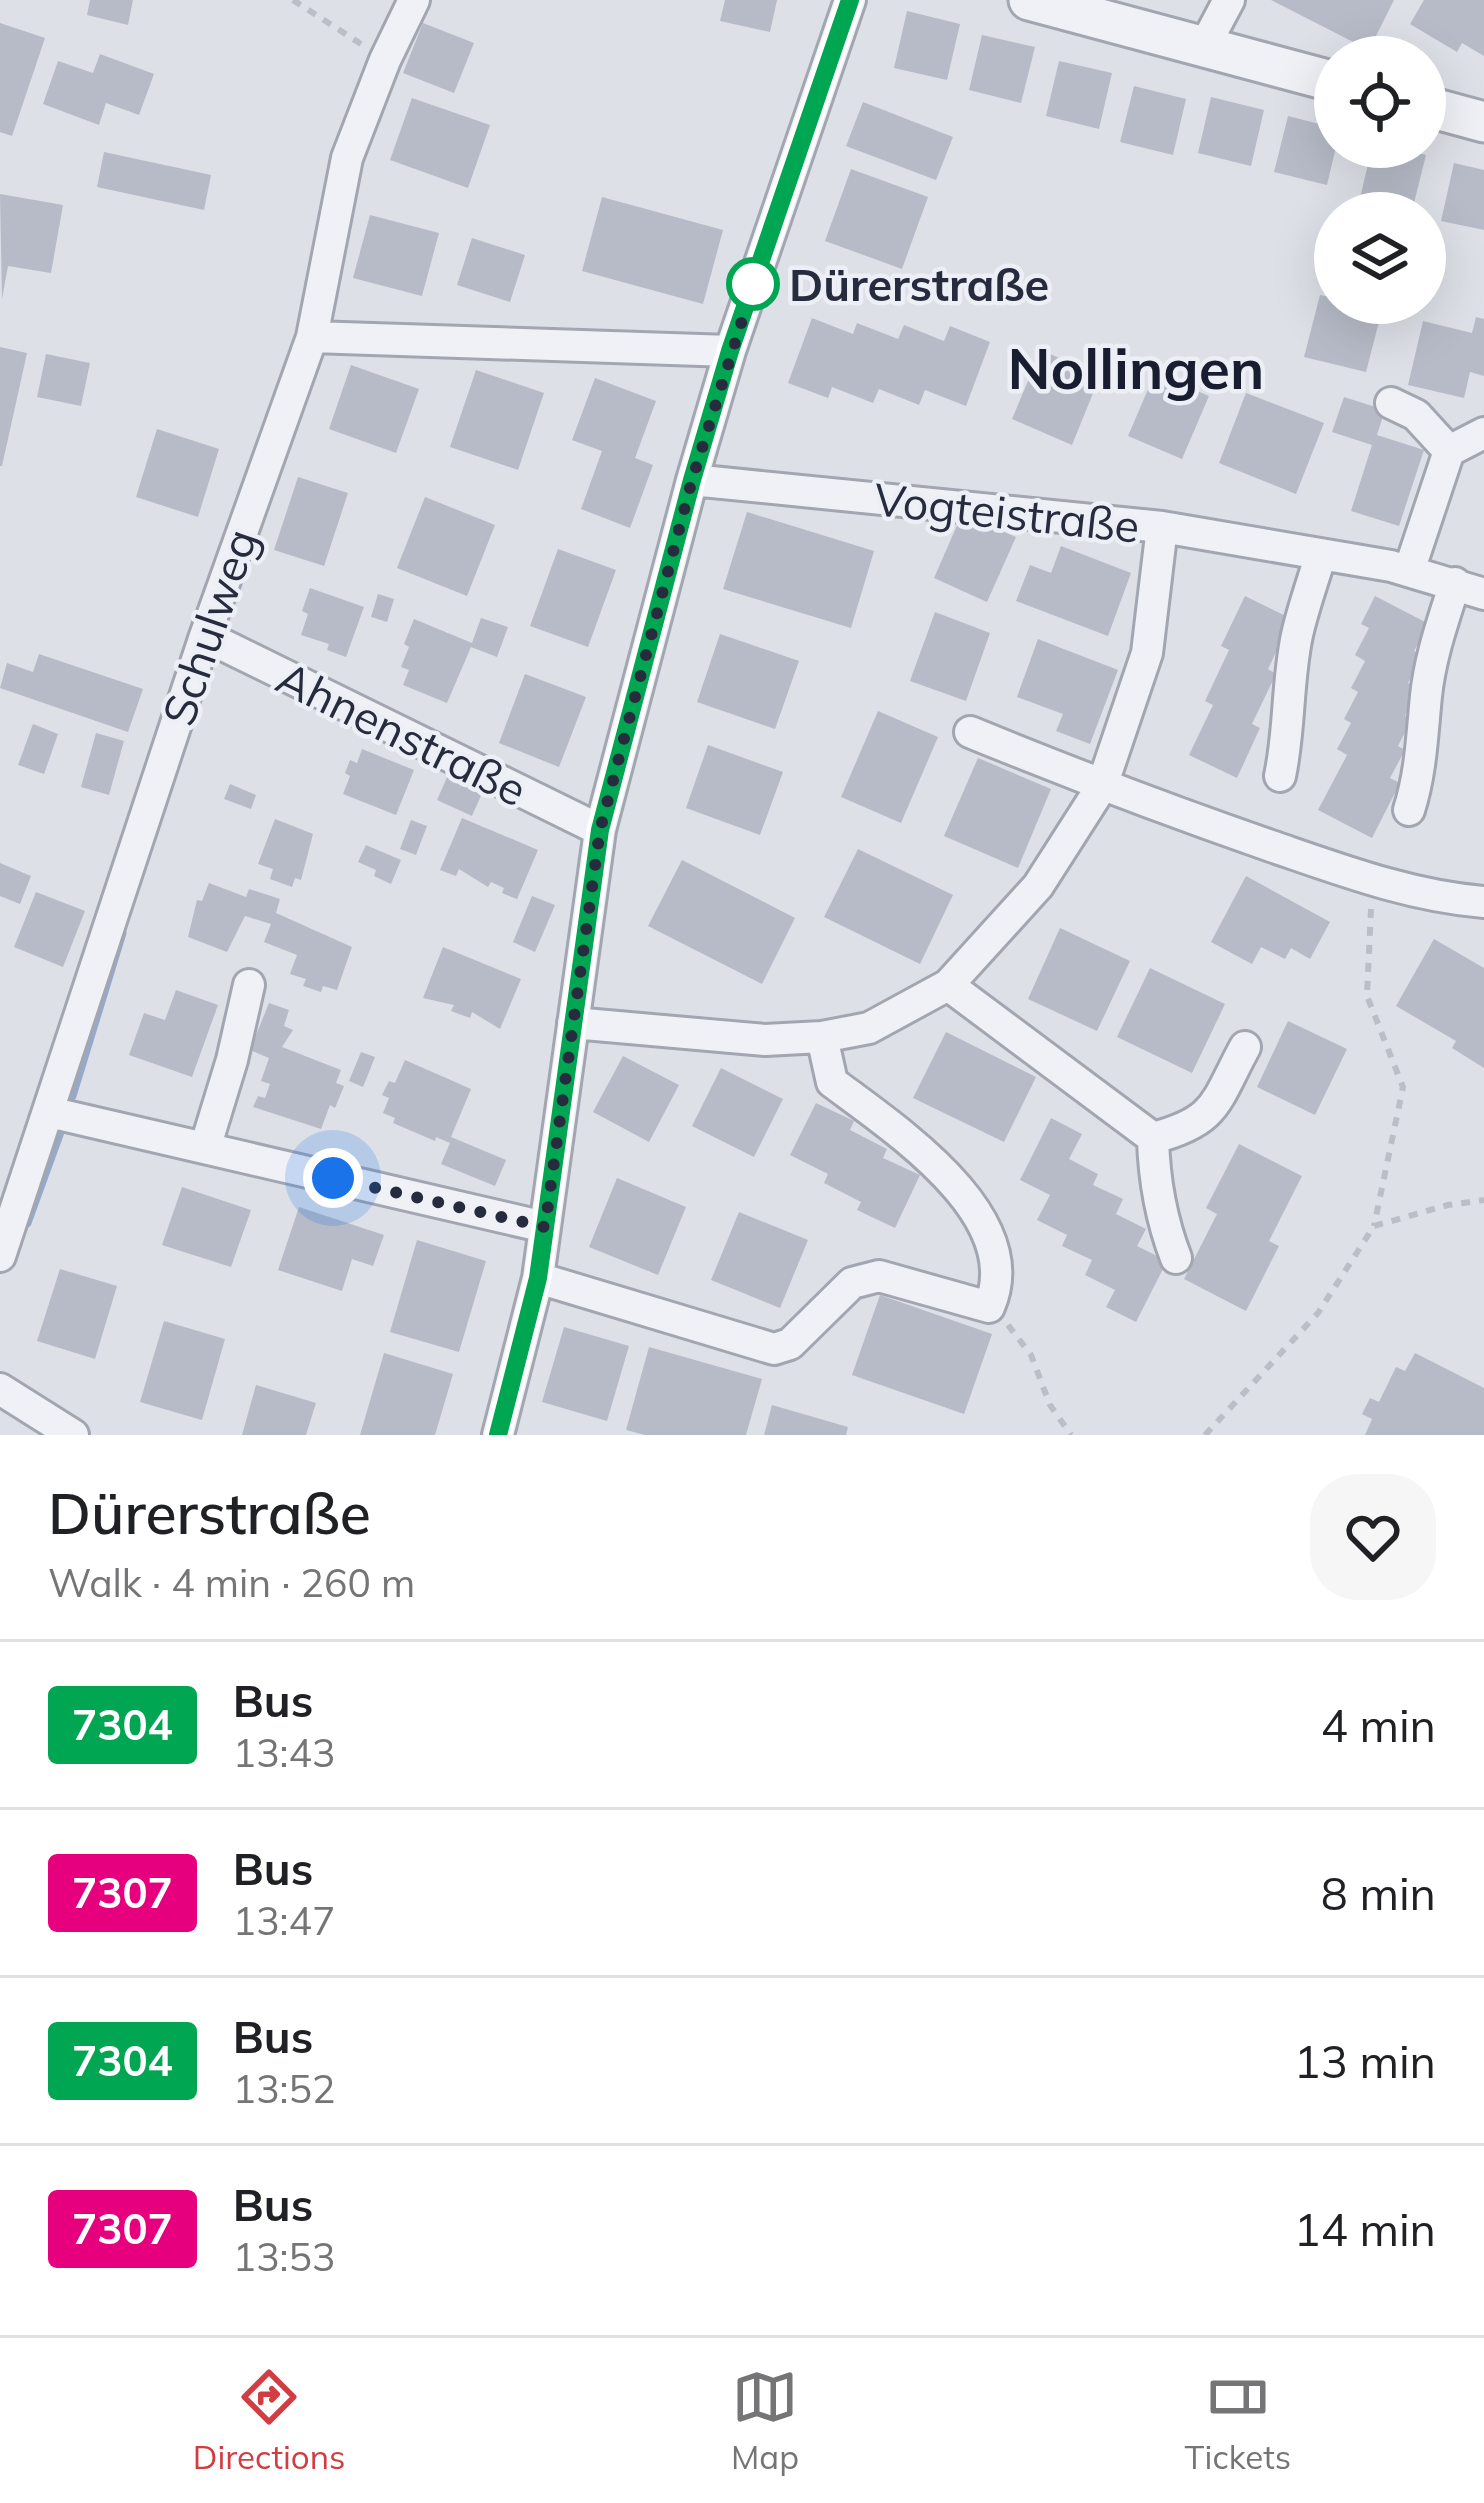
<!DOCTYPE html>
<meta charset="utf-8">
<style>
body{margin:0;font-family:Mulish,sans-serif;background:#f6f6f6;color:#202124;height:100vh;display:flex;flex-direction:column;font-size:45px;white-space:nowrap}
*{box-sizing:border-box;margin:0}
p{font-size:39px;color:#757577}
.icon{flex:none;width:66px;height:66px;fill:none;stroke:currentColor;stroke-width:2;stroke-linecap:round;stroke-linejoin:round}
.map{position:relative;height:1435px;overflow:hidden}
.drawer{display:flex;flex-direction:column;background:#fff;flex:1}
.drawer>*{flex:none}
.badge{padding:0 24px;border-radius:9px;font-size:42px;line-height:78px}
.buttons{position:absolute;left:1314px;top:36px;display:grid;gap:24px}
.buttons a{display:grid;place-items:center;width:132px;height:132px;border-radius:50%;background:#fff;box-shadow:0 12px 48px #0002;font-size:60px}
.you{position:absolute;width:60px;height:60px;margin:-30px;border:9px solid #fff;border-radius:50%;background:#1a73e8;box-shadow:0 0 0 18px #1a73e833}
.map>.badge{position:absolute;translate:-50% -50%;box-shadow:0 0 0 6px #fff}
.round{display:grid;place-items:center;flex:none;width:126px;height:126px;border-radius:48px;background:#f6f6f6}
.head{display:flex;align-items:center;justify-content:space-between;height:204px;padding:0 48px}
h1{font-size:57px;font-weight:600;line-height:90px}
ul{padding:0;list-style:none}
li{display:flex;align-items:center;gap:36px;height:168px;padding:0 48px;border-top:3px solid #e0e0e0}
li div{flex:1}
li b{display:block;font-size:45px}
li em{font-style:normal}
li .badge{min-width:132px;font-weight:700;text-align:center}
.dock{display:flex;justify-content:space-around;align-items:center;height:168px;border-top:3px solid #e0e0e0;background:#fff;font-size:33px;color:#757577}
.dock a{display:grid;justify-items:center;gap:6px}
.dock .on{color:#d13d43}
.map>svg:first-child{display:block}
.lines{fill:none;stroke-linecap:round;stroke-linejoin:round}
.stream{stroke:#96a9c9;stroke-width:9}
.building{fill:#b7bbc7}
.minor-casing{stroke:#a2a6b1;stroke-width:36}
.tertiary-casing{stroke:#a2a6b1;stroke-width:45}
.path{stroke:#bbbec6;stroke-width:6;stroke-dasharray:9 9;stroke-linecap:butt}
.minor{stroke:#f0f1f6;stroke-width:30}
.tertiary{stroke:#f0f1f6;stroke-width:39}
.line-casing{stroke:#fff;stroke-width:27}
.line{stroke:#00a651;stroke-width:18}
.walk{stroke:#262c3e;stroke-width:12;stroke-dasharray:0 21.6}
.stop-dot{fill:#fff;stroke:#00a651;stroke-width:6}
.labels{text-anchor:middle;dominant-baseline:central;stroke-width:9;stroke-linejoin:round;paint-order:stroke}
.stop-label{font-size:45px;font-weight:bold;fill:#262c3e;stroke:#eceff5;text-anchor:start}
.street-label{font-size:45px;fill:#262c3e;stroke:#eceff5}
.district-label{font-size:57px;font-weight:bold;fill:#181e2f;stroke:#eceff5}
</style>
<div class="map">
<svg width="1484" height="1435" viewBox="0 0 1484 1435">
<rect width="100%" height="100%" fill="#dde0e7"/>
<g class="lines">
<!-- stream -->
<path class="stream" d="M72,1096L122,933
M27,1223L60,1132"/>
</g>
<!-- building -->
<path class="building" d="M90,0H133L128,25L87,15Z
M725,0H777L770,32L720,21Z
M1271,0H1394L1369,50Z
M1424,0H1484V56L1462,43L1457,52L1410,24Z
M907,11L960,24L947,80L894,68Z
M0,23L45,38L12,136L0,132Z
M423,23L474,43L454,93L403,73Z
M982,35L1035,47L1021,103L969,90Z
M100,54L154,74L139,115L106,103L99,125L43,104L58,61L93,73Z
M1059,61L1112,73L1099,129L1046,116Z
M1134,86L1186,99L1173,155L1120,142Z
M1211,97L1264,110L1251,166L1198,153Z
M412,98L490,125L468,188L390,160Z
M863,102L953,137L936,180L846,146Z
M1288,116L1335,128L1336,147L1327,185L1274,172Z
M1372,147H1394L1426,155L1412,211L1360,198Z
M104,152L211,175L204,210L97,187Z
M1454,163L1484,170V230L1441,221Z
M851,169L928,197L902,269L825,241Z
M0,194L63,205L51,273L8,266L2,299Z
M602,197L723,230L703,304L582,271Z
M370,215L439,233L422,296L353,278Z
M472,238L525,255L510,302L457,285Z
M1320,295L1335,298V303L1382,310L1366,372L1304,357Z
M1476,317L1484,319V376L1470,372L1464,398L1408,385L1423,321L1472,333Z
M812,318L853,334L857,323L898,339L904,325L944,341L950,326L990,342L966,406L925,390L919,405L879,389L873,403L832,387L828,398L788,383Z
M0,347L27,353L2,466H0Z
M1041,350L1100,376L1072,445L1012,419Z
M46,354L90,363L81,406L37,397Z
M351,365L419,389L396,453L329,429Z
M476,370L544,393L518,470L450,447Z
M1155,373L1209,396L1182,459L1128,436Z
M595,378L656,401L635,458L653,465L630,528L581,509L602,451L572,440Z
M1246,393L1324,423L1296,494L1219,463Z
M1344,397L1385,410L1377,435L1424,450L1399,526L1351,511L1372,445L1332,432Z
M157,429L219,449L198,517L136,497Z
M298,477L348,493L324,566L274,550Z
M425,497L495,525L467,596L397,568Z
M747,512L874,551L851,628L723,589Z
M962,514L1016,537L987,602L934,578Z
M1061,546L1131,573L1108,636L1016,601L1030,565L1051,573Z
M558,549L616,570L588,647L530,626Z
M310,588L364,607L346,657L327,650L329,644L301,635L308,614L302,611Z
M378,594L394,599L387,622L371,617Z
M1245,596L1292,619L1268,669L1276,674L1252,724L1260,728L1237,778L1189,755L1213,705L1205,701L1229,650L1221,646Z
M1375,596L1429,624L1414,651L1422,655L1408,683L1419,688L1405,716L1412,719L1398,746L1405,750L1390,778L1400,783L1372,838L1318,810L1347,755L1337,749L1351,723L1344,719L1358,692L1351,688L1365,661L1355,655L1369,628L1361,624Z
M935,612L990,633L966,701L910,681Z
M481,618L508,627L497,657L471,647L447,703L403,685L409,670L401,667L409,647L404,644L414,619L472,643Z
M720,634L799,661L775,729L697,702Z
M1038,639L1118,670L1090,744L1056,731L1063,714L1017,697Z
M39,654L143,689L128,732L0,688L7,663L33,672Z
M525,674L586,697L559,767L499,743Z
M878,711L938,737L901,823L841,797Z
M33,724L58,734L44,774L18,765Z
M96,733L124,741L109,795L81,787Z
M708,745L783,772L760,835L686,808Z
M362,749L414,770L396,815L343,794L350,776L345,773L350,760L357,763Z
M978,758L1051,789L1018,868L944,836Z
M448,775L483,791L472,816L437,800Z
M230,784L256,795L251,809L224,799Z
M462,818L538,850L517,899L502,893L504,888L491,882L488,887L459,869L456,876L440,870Z
M275,819L313,834L301,880L295,878L292,887L270,879L273,869L258,864Z
M411,820L427,826L416,855L400,849Z
M366,845L401,860L391,884L374,876L376,870L358,862Z
M858,849L953,895L920,964L824,917Z
M682,860L795,918L762,984L648,926Z
M0,863L31,876L20,904L0,896Z
M1246,876L1330,922L1310,959L1291,948L1285,959L1261,947L1252,964L1211,942Z
M209,883L246,897L249,889L280,899L276,913L352,947L337,990L323,986L321,992L303,986L306,979L290,974L297,955L264,942L271,924L245,916L227,952L188,937L197,900L202,901Z
M36,892L85,911L63,967L14,947Z
M532,896L555,905L535,952L513,942Z
M1060,928L1130,961L1097,1031L1028,999Z
M1434,939L1484,968V1068L1452,1048L1456,1041L1396,1006Z
M443,947L521,979L500,1029L472,1012L470,1018L451,1011L454,1005L423,998Z
M1150,968L1225,1004L1192,1073L1117,1037Z
M176,990L218,1005L192,1077L129,1055L144,1013L165,1020Z
M269,1003L289,1010L284,1026L293,1030L282,1047L341,1070L336,1083L344,1086L335,1108L330,1105L321,1129L253,1107L258,1096L265,1098L270,1084L261,1081L269,1058L250,1050Z
M1288,1021L1347,1049L1315,1115L1257,1087Z
M946,1032L1036,1077L1004,1142L913,1098Z
M361,1052L375,1057L363,1087L349,1081Z
M623,1056L679,1085L649,1142L593,1112Z
M405,1060L471,1089L451,1137L506,1160L495,1186L441,1164L450,1143L436,1137L435,1141L393,1123L395,1118L383,1113L389,1098L382,1095L389,1081L395,1083Z
M721,1068L783,1099L754,1157L692,1126Z
M816,1103L854,1121L850,1130L887,1149L883,1158L920,1175L895,1228L857,1210L861,1202L824,1183L828,1174L790,1155Z
M1051,1118L1082,1134L1069,1159L1098,1174L1093,1185L1123,1199L1116,1214L1146,1229L1137,1246L1167,1261L1136,1322L1106,1307L1115,1290L1085,1275L1092,1260L1062,1246L1067,1235L1037,1220L1050,1195L1020,1180Z
M1239,1144L1302,1176L1269,1241L1279,1246L1246,1311L1184,1279L1217,1214L1206,1208Z
M617,1178L686,1207L658,1275L589,1247Z
M182,1187L251,1210L231,1267L162,1245Z
M299,1207L384,1235L373,1266L352,1259L342,1291L278,1270Z
M739,1212L808,1240L780,1308L711,1280Z
M417,1240L486,1261L459,1352L390,1332Z
M60,1269L117,1286L95,1359L37,1341Z
M880,1295L992,1334L964,1414L852,1375Z
M164,1321L225,1339L202,1420L140,1402Z
M564,1327L629,1346L607,1421L542,1402Z
M649,1347L762,1379L746,1435H645L626,1430Z
M384,1353L453,1374L435,1435H360Z
M1415,1353L1484,1388V1435H1365L1372,1419L1362,1414L1370,1398L1379,1402L1396,1367L1405,1371Z
M256,1385L316,1403L306,1435H242Z
M772,1405L848,1427L846,1435H764Z"/>
<g class="lines">
<!-- minor casing -->
<g class="minor-casing">
<path id="minor" d="M1204,47L1229,0
M312,337L730,351
M1391,403L1416,415L1449,451L1484,433
M692,480L1162,527L1391,566L1484,594
M1409,571L1449,451
M205,636L600,830
M970,732C1070,773 1170,811 1271,846C1341,870 1410,896 1484,902
M1280,776C1290,729 1287,682 1297,635C1303,608 1313,581 1321,554
M1409,810C1421,772 1422,736 1426,696C1430,657 1443,621 1455,583
M948,985L1153,1138
M573,1023L765,1040L822,1037L869,1028L948,985L1038,886L1102,786L1147,653L1162,527
M49,1112L545,1227
M205,1148L232,1060L249,985
M0,1256L205,636L312,337L347,158L385,60L414,0
M1176,1258C1161,1219 1154,1179 1153,1138C1218,1121 1215,1102 1245,1047
M538,1278L774,1349L790,1344L852,1283L879,1276L989,1307C1029,1216 893,1128 832,1082L822,1037
M0,1389L73,1435
M498,1435L538,1278L600,830L692,480L730,351L850,0"/>
</g>
<!-- tertiary casing -->
<g class="tertiary-casing">
<path id="tertiary" d="M1029,0L1335,82
M1425,106L1484,122"/>
</g>
<!-- path -->
<path class="path" d="M293,0L361,44
M1371,909L1367,996L1403,1087L1374,1226
M1008,1325L1031,1355L1050,1405L1071,1435
M1205,1435L1318,1313L1374,1226L1448,1205L1484,1200"/>
<!-- minor -->
<use href="#minor" class="minor"/>
<!-- tertiary -->
<use href="#tertiary" class="tertiary"/>
</g>
<g class="lines">
<!-- line casing -->
<g class="line-casing">
<path id="line" d="M498,1435L538,1278L600,830L692,480L730,351L850,0"/>
</g>
<!-- line -->
<use href="#line" class="line"/>
<!-- walk -->
<path class="walk" d="M333,1178L545,1227L600,830L692,480L760,263L753,284"/>
</g>
<!-- markers -->
<circle class="stop-dot" cx="753" cy="284" r="24"/>
<g class="labels">
<!-- stop labels -->
<g class="stop-label">
<text x="789" y="284">Dürerstraße</text>
</g>
<!-- street labels -->
<g class="street-label">
<text transform="translate(1007 512) rotate(6)">Vogteistraße</text>
<text transform="translate(209 627) rotate(-71)">Schulweg</text>
<text transform="translate(402 733) rotate(26)">Ahnenstraße</text>
</g>
<!-- district labels -->
<g class="district-label">
<text x="1136" y="367">Nollingen</text>
</g>
</g>
</svg>
<div class="buttons">
<a><svg class="icon" aria-label="locate" viewBox="0 0 24 24"><circle cx="12" cy="12" r="6"/><path d="M12 2v4M12 18v4M2 12h4M18 12h4"/></svg></a>
<a><svg class="icon" aria-label="layers" viewBox="0 0 24 24"><path d="M12 4l9 5-9 5-9-5zM3 14l9 5 9-5"/></svg></a>
</div>
<div class="you" style="left:333px;top:1178px"></div>
</div>
<section class="drawer">
<div class="head"><div><h1>Dürerstraße</h1><p>Walk · 4 min · 260 m</p></div><a class="round"><svg class="icon" aria-label="heart" viewBox="0 0 24 24"><path d="M12 20l-8-8c-3-5 5-10 8-4 3-6 11-1 8 4z"/></svg></a></div>
<ul>
<li><span class="badge" style="background:#00a651;color:#fff">7304</span><div><b>Bus</b><p>13:43</p></div><em>4 min</em></li>
<li><span class="badge" style="background:#e6007e;color:#fff">7307</span><div><b>Bus</b><p>13:47</p></div><em>8 min</em></li>
<li><span class="badge" style="background:#00a651;color:#fff">7304</span><div><b>Bus</b><p>13:52</p></div><em>13 min</em></li>
<li><span class="badge" style="background:#e6007e;color:#fff">7307</span><div><b>Bus</b><p>13:53</p></div><em>14 min</em></li>
</ul>
</section>
<nav class="dock">
<a class="on"><svg class="icon" aria-label="directions" viewBox="0 0 24 24"><path d="M12 3l9 9-9 9-9-9zM9 14v-3h6M13 9l2 2-2 2"/></svg>Directions</a>
<a><svg class="icon" aria-label="map" viewBox="0 0 24 24"><path d="M3 6l6-2 6 2 6-2v14l-6 2-6-2-6 2zM9 4v14M15 6v14"/></svg>Map</a>
<a><svg class="icon" aria-label="tickets" viewBox="0 0 24 24"><path d="M3 7h18v10H3zM15 7v10"/></svg>Tickets</a>
</nav>
